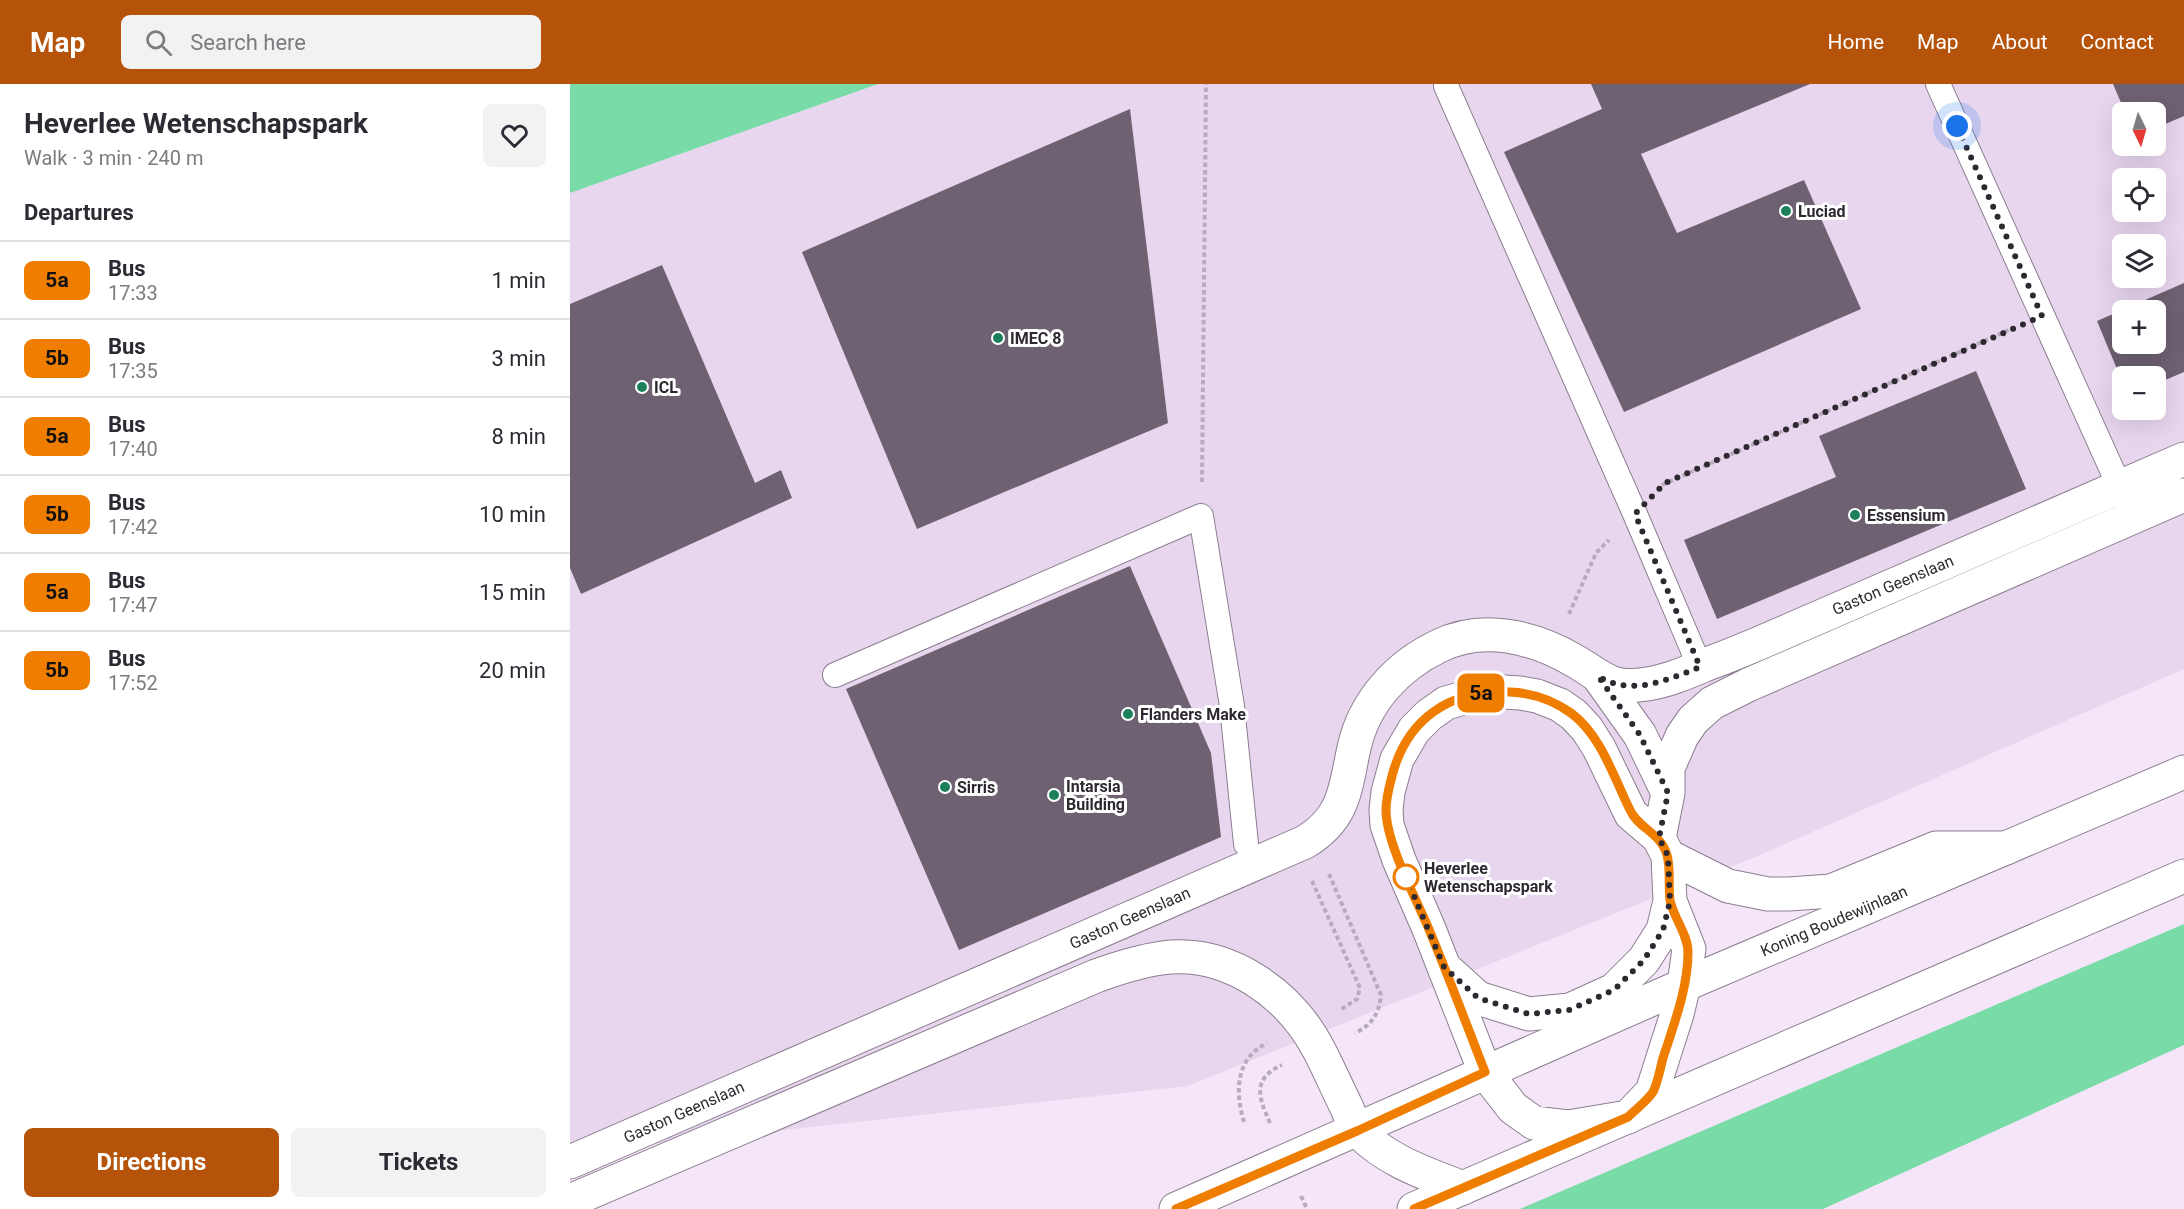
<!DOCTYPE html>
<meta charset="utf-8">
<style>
body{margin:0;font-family:Roboto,sans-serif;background:#f2f2f3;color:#2b2b33;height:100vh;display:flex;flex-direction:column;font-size:22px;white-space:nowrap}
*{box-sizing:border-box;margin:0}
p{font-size:20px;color:#7c7c81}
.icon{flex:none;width:33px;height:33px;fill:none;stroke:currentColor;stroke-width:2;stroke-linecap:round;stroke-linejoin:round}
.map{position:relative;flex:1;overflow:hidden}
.details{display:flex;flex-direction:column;background:#fff;width:570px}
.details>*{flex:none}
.badge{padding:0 12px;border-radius:9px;font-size:21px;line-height:39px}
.needle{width:39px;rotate:175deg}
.buttons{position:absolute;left:1542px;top:18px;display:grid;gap:12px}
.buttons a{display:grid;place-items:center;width:54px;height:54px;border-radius:9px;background:#fff;box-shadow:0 6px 24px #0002;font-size:30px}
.you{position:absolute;width:30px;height:30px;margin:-15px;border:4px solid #fff;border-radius:50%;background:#1a73e8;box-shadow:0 0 0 9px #1a73e833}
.map>.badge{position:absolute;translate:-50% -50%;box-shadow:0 0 0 3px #fff}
h2{padding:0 24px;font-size:22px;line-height:54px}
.round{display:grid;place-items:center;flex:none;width:63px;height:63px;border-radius:9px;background:#f2f2f3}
.overview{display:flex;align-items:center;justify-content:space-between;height:102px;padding:0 24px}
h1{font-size:28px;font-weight:700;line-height:45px}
.cta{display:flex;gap:12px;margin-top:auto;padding:12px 24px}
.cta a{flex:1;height:69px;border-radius:9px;background:#b45309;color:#fff;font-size:24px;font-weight:700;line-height:69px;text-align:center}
.cta a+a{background:#f2f2f3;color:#2b2b33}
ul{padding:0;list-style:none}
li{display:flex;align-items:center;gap:18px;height:78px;padding:0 24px;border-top:2px solid #e1e1e2}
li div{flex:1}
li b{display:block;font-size:22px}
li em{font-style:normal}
li .badge{min-width:66px;font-weight:700;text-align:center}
header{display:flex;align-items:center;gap:36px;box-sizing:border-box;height:84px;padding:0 30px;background:#b45309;color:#fff}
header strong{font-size:28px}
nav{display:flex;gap:33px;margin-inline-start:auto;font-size:21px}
.search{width:420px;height:54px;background:#f2f2f3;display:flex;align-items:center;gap:15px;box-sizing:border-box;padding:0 21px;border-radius:9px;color:#7c7c81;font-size:22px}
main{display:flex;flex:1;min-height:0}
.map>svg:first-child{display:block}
.built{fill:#e8d6ef;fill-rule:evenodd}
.green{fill:#79dba7}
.building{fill:#6d6172;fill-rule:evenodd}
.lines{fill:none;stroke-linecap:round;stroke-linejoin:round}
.lane-casing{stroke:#8b7e8f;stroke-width:26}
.street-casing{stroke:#8b7e8f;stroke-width:35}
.highway-casing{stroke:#8b7e8f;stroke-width:35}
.path{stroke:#b8acbc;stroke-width:4;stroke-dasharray:4.5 3;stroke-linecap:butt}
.lane{stroke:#fff;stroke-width:24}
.street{stroke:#fff;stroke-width:33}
.highway{stroke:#fff;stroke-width:33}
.line-casing{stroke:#fff;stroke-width:14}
.line{stroke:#ef7d00;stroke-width:9}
.walk{stroke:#2e2930;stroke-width:6;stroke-dasharray:0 10.8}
.poi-dot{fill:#1c815b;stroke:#fff;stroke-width:2}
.stop-dot{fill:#fff;stroke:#ef7d00;stroke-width:3}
.labels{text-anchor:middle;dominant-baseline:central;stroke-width:6;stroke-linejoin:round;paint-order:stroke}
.poi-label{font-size:16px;font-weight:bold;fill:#2e2930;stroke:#fff;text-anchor:start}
.street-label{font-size:16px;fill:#2e2930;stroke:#fff}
.stop-label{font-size:16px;font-weight:bold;fill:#2e2930;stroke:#fff;text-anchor:start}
</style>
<header>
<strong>Map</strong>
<div class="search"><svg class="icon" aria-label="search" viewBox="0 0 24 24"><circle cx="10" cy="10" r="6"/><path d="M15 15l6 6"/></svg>Search here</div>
<nav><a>Home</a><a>Map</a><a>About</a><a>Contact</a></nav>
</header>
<main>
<section class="details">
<div class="overview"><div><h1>Heverlee Wetenschapspark</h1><p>Walk · 3 min · 240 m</p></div><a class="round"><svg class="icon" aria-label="heart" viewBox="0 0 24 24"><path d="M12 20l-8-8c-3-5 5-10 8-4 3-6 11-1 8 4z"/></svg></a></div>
<h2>Departures</h2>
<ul>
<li><span class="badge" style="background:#ef7d00;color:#111">5a</span><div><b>Bus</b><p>17:33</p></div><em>1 min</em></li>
<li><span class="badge" style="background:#ef7d00;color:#111">5b</span><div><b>Bus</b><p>17:35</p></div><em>3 min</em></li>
<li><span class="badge" style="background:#ef7d00;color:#111">5a</span><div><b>Bus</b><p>17:40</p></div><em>8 min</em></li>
<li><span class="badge" style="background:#ef7d00;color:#111">5b</span><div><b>Bus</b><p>17:42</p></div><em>10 min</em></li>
<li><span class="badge" style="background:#ef7d00;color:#111">5a</span><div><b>Bus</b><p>17:47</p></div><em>15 min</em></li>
<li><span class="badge" style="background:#ef7d00;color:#111">5b</span><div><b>Bus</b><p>17:52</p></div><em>20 min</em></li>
</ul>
<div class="cta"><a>Directions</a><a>Tickets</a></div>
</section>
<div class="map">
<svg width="1614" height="1125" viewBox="0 0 1614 1125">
<rect width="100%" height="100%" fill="#f4e5f9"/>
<!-- built -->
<path class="built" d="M308,0H1614V585L1190,771L618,1002L0,1069V109ZM1552,28H1586V62H1552ZM1552,94H1586V128H1552ZM1552,160H1586V194H1552ZM1552,226H1586V260H1552ZM1552,292H1586V326H1552Z"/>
<!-- green -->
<path class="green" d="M0,0H308L0,109Z
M1614,840V961L1253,1125H950Z"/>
<!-- building -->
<path class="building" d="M1021,0H1240L1071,70L1107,149L1234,96L1291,225L1054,328L934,68L1032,25Z
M1543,0H1614V32L1586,44V28H1555Z
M560,25L598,339L347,445L232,168Z
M92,181L185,399L211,386L222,414L11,510L0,484V220Z
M1614,199V288L1586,300V292H1552V297L1527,237ZM1552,226H1586V260H1552Z
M1406,287L1456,405L1147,535L1114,456L1266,393L1249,352Z
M560,482L641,669L651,753L389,866L276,605Z"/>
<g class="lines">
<!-- lane casing -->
<g class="lane-casing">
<path id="lane" d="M1368,0L1556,417
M876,2L1065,430L1130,583
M265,591L631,432L662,622L676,760"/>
</g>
<!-- street casing -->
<g class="street-casing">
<path id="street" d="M1028,592L1070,651L1098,709
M919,607L950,609L967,612L990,621L1004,631L1017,645L1029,664L1061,730L1089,754L1098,772L1100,817L1119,865L1114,901L1107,930L1082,1008L1058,1033L998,1043L964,1039L943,1024L915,988L859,845L829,776L817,741L816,726L818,708L827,675L844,646L859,631L876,619Z
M1089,754L1098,709V684L1112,652L1123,636L1142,619L1178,601L1614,411
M1098,772L1158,802L1198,810H1219L1261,807L1366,764H1436
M877,886L908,914L959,930L1000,926L1044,906L1074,876L1093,846L1100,817
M0,1078L735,758C775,734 775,705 784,664C794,618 827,582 869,562C913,540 964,553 1005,577C1034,594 1040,606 1077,600C1098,597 1118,588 1137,580C1179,565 1219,546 1259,529C1378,478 1496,426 1614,375
M0,1117L526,892C548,884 570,877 592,874C658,865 720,910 749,966C759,985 767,1004 777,1024C780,1031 783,1042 789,1048C819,1078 855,1089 893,1104"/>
</g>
<!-- highway casing -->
<g class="highway-casing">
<path id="highway" d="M606,1125L1114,901L1614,688
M844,1125L1614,792"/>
</g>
<!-- path -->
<path class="path" d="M632,398L636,0
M1092,401L1441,245
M999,530L1026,469L1039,456
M759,790L811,911C809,930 802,941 785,949
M742,797L790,904L787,915L770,926
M674,1038C665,1008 665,975 697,959
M700,1039C689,1014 681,995 712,981
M731,1112L737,1125"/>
<!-- lane -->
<use href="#lane" class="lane"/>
<!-- street -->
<use href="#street" class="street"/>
<!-- highway -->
<use href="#highway" class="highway"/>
</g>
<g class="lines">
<!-- line casing -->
<g class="line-casing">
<path id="line" d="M606,1125L787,1047L915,988C896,939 878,891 858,843C845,813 816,758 816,726C816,715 819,703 822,692C837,634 881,605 940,608C962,609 983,616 1001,629C1031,651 1044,694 1060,726C1068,744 1091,749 1097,771C1101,785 1098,802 1100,816C1103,833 1118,850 1118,868C1118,904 1104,940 1093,974C1090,985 1088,998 1083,1008C1077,1017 1066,1025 1058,1033L844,1125"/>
</g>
<!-- line -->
<use href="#line" class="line"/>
<!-- walk -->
<path class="walk" d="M836,793L874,883L908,914L959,930L999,926L1044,906L1074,876L1093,846L1100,817L1098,772L1089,754L1098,709L1070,651L1028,592C1061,613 1097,596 1130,583L1065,430L1095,399L1472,232L1387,42"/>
</g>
<!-- markers -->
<g class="poi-dot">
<circle cx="1216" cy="127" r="6"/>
<circle cx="428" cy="254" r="6"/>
<circle cx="72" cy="303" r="6"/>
<circle cx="1285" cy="431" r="6"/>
<circle cx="558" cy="630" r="6"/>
<circle cx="375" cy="703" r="6"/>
<circle cx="484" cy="711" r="6"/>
</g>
<circle class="stop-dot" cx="836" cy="793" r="12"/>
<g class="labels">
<!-- poi labels -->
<g class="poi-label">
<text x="1228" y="127">Luciad</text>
<text x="440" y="254">IMEC 8</text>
<text x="84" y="303">ICL</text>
<text x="1297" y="431">Essensium</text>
<text x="570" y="630">Flanders Make</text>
<text x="496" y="702">Intarsia<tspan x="496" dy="18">Building</tspan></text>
<text x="387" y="703">Sirris</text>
</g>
<!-- street labels -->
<g class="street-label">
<text transform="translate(1323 501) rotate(-23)">Gaston Geenslaan</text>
<text transform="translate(560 834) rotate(-24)">Gaston Geenslaan</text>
<text transform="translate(1264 837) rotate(-23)">Koning Boudewijnlaan</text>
<text transform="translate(114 1028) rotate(-24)">Gaston Geenslaan</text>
</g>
<!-- stop labels -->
<g class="stop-label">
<text x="854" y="784">Heverlee<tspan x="854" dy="18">Wetenschapspark</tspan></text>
</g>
</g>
</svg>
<div class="buttons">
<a><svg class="needle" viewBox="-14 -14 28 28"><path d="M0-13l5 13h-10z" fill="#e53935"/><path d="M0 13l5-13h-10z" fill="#7c7c81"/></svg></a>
<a><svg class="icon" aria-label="locate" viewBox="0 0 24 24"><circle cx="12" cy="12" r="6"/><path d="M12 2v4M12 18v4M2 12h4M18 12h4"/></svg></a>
<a><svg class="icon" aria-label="layers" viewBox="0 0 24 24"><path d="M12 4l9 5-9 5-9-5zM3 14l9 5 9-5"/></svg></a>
<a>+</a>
<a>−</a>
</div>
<div class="you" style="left:1387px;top:42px"></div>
<b class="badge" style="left:911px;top:609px;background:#ef7d00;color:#111">5a</b>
</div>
</main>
